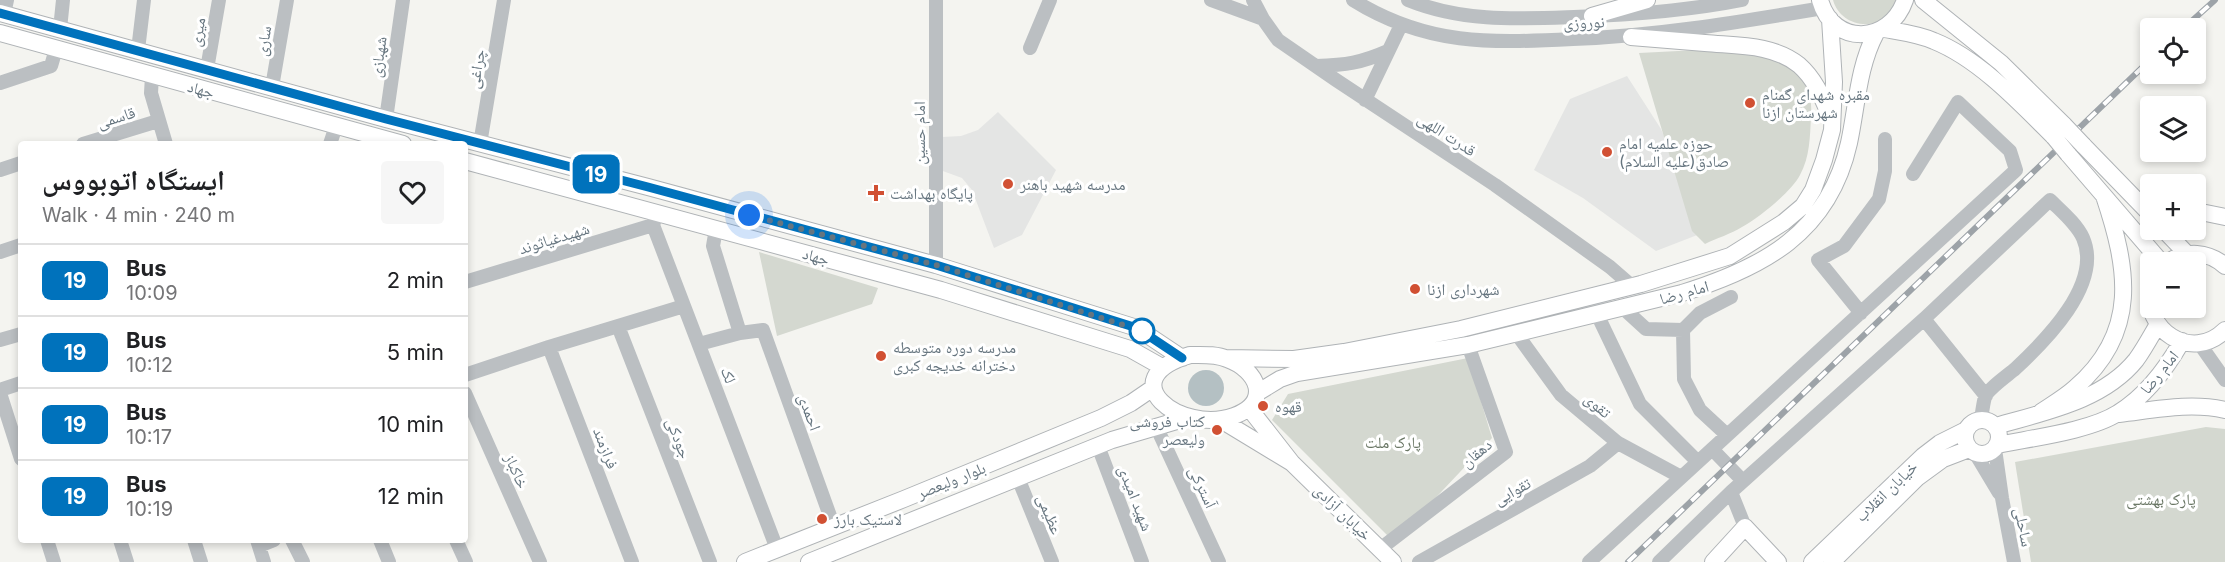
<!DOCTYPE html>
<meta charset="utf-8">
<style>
body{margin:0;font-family:Inter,"Noto Naskh Arabic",sans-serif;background:#f6f6f6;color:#202124;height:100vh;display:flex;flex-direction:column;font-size:22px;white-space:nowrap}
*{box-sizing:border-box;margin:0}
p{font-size:20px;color:#757577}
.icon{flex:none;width:33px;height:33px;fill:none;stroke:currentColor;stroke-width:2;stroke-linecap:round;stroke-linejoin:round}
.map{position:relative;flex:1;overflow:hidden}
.drawer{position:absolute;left:18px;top:141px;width:450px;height:402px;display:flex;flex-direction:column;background:#fff;border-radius:6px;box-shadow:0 3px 9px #0003}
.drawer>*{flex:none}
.badge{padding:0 12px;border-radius:9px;font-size:21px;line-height:39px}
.fabs{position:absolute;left:2140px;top:18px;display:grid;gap:12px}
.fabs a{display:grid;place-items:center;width:66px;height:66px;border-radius:6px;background:#fff;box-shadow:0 3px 9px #0003;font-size:30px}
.you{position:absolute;width:30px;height:30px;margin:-15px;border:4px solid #fff;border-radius:50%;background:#1a73e8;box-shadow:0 0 0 9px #1a73e833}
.map>.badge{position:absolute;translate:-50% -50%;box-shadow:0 0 0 3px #fff}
.round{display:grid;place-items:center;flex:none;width:63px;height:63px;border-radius:6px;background:#f6f6f6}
.headline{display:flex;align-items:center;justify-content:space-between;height:102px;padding:0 24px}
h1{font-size:28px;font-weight:700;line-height:45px}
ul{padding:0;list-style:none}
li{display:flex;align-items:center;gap:18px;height:72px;padding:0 24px;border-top:2px solid #e0e0e0}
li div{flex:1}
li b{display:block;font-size:22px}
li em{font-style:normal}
li .badge{min-width:66px;font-weight:700;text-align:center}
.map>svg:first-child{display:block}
.built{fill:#e4e5e4}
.green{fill:#d4d8d0}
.water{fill:#b4c0c3}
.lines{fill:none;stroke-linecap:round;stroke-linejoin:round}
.major-casing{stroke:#afb3b6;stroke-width:18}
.minor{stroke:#bbbfc2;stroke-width:14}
.major{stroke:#fff;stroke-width:16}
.rail-casing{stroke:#9da3a8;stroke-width:6}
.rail{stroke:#fff;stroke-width:4;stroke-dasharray:11;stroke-linecap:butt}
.major-bridge-casing{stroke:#afb3b6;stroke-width:18;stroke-linecap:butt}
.major-bridge{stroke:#fff;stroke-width:16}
.line-casing{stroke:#fff;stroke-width:14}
.line{stroke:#0072bc;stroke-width:9}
.walk{stroke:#66757f;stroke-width:6;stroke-dasharray:0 10.8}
.poi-dot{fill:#d15033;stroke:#fff;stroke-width:2}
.stop-dot{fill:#fff;stroke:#0072bc;stroke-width:3}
.labels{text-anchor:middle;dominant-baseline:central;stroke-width:6;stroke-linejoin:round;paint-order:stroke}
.street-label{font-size:16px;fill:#66757f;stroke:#fff}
.poi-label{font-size:16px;fill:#66757f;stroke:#fff;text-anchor:start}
.park-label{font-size:16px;fill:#697664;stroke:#fff}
</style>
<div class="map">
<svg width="2225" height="562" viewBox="0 0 2225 562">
<rect width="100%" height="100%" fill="#f4f4f0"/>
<!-- built -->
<path class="built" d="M1627,76L1661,129L1705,232L1656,251L1583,198L1534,170L1570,99Z
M998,112L1056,170L1022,235L994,248L972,190L962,178L940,170L942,137L961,136L978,130Z"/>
<!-- green -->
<path class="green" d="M1833,0H1897C1894,5 1891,13 1887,16C1869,32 1839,23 1833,0Z
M1698,50C1730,52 1764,52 1792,69C1810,80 1812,97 1811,116C1810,136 1810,157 1800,175C1792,191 1759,218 1742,227C1731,234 1717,238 1705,244L1692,231L1639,53Z
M759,252L878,288L872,304L777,336Z
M1468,358L1492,438L1394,542L1272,420L1288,394Z
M2206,427L2225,429V562H2031L2015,462Z"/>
<!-- water -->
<path class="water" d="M1188 388a18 18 0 1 1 36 0a18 18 0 1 1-36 0Z"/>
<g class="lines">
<!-- major casing -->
<g class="major-casing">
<path id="major" d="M1820,0C1833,47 1890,44 1905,0
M1923,0L2001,63L2064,125
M0,13L386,119L648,187L936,265L1137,328L1182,358
M1592,16L1647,0
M1884,29C1901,32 1918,34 1934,41C1979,59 2020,103 2054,137
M0,33L403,144
M1631,37C1656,39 1680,41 1705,43C1737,46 1773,44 1799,65C1815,79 1822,97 1830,116
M2083,145L2151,215
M2068,154L2161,262
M465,161L941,290L1130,349L1162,367
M2196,211L2225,217
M2164,230L2187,254
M2168,262C2186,250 2208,251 2225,266
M2151,286C2141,330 2192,363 2225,330
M1190,355C1203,355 1216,354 1227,359C1258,370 1272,402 1234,416C1180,435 1109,379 1190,355Z
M1226,358L1294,359L1344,352L1461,329L1641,284L1730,256L1784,222L1803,206L1813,190L1824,160L1832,130L1834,82L1830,19
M1257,393L1280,379L1297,373L1468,345L1682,293C1763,268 1829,233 1849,143C1857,106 1858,67 1876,33
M2041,412C2053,404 2065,397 2075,388C2140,332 2128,268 2104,196
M2119,414C2154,410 2190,402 2225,410
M1965 437a17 17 0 1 1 34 0a17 17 0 1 1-34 0Z
M1221,420L1292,463L1249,408
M1996,426C2044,412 2103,401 2136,360C2144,349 2151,336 2158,324
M1998,445C2031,438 2090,431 2118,413C2146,396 2166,369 2182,341
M1292,463L1393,562
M745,562L904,499L1101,418L1131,403L1153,388
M809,562L1112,440L1190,417
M1713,562L1745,527L1778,562
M1812,562L1923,456L1940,443L1966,430
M1832,562L1917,478L1943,459L1969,449"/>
</g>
<!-- minor -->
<path class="minor" d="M1211,0L1263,19
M1253,0L1263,19L1278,40L1336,80L1495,185L1610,267L1633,287
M1353,0C1427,46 1490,43 1573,39C1658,36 1739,22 1823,8
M1408,0C1462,22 1517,19 1574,17C1630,15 1687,11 1742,0
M4,14L7,0
M60,29L63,0
M1030,48L1050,0
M138,50L144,0
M1316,66C1346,65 1361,63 1388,51
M207,69L219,0
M152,76L151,93L166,144
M0,83L51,66L56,49
M272,87L287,0
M1365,100L1401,25
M386,119L403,0
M83,144L158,121
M330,144L336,126
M480,144L504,0
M0,170L21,163
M657,213L653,225L777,549
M716,229L713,246L740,333
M0,252L21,245
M936,265V0
M465,282L653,225
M1623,308L1646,329L1683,330L1684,379L1700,410L1727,435
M1861,313L1818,260L1844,246L1879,199L1885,171V139
M1597,314L1640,404L1698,462
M1924,319L1986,396
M618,326L710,562
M1683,330L1700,313L1731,297
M1516,333L1561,395L1618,443L1681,477
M0,340L21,334
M2199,343L2225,380
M699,344L740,333L763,330L834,527
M549,347L632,562
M465,375L549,347L684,306
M0,390L21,383
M0,393L21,459
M465,393L540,562
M1156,426L1219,562
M1098,446L1142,562
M1712,449L1743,481
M1995,449L2002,498L2014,562
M1975,453L1999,493
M1018,478L1052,562
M1745,527L1731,492L1924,319L2050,200C2061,211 2076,223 2083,238C2103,284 2045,341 2015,369C2008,375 1988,389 1985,397C1983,404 1982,413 1981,420
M47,540L54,562
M120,540L127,562
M194,540L201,562
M257,540L264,562
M292,540L303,562
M380,540L389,562
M456,540L466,562
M259,546L274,540
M1380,549L1506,452L1468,345
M1419,562L1590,466L1618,443
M1589,562L2016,170L2010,151L1958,102L1913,174
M1659,562L1731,492"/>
<!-- major -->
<use href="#major" class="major"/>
<!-- rail casing -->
<g class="rail-casing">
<path id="rail" d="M2184,28L2215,0
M1628,562L2151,59"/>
</g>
<!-- rail -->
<use href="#rail" class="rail"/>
<!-- major-bridge casing -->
<g class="major-bridge-casing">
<path id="major-bridge" d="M2064,125L2083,145
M2054,137L2068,154"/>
</g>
<!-- major-bridge -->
<use href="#major-bridge" class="major-bridge"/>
</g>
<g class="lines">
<!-- line casing -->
<g class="line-casing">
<path id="line" d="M0,13L386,119L648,187L936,265L1137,328L1182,358"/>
</g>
<!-- line -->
<use href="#line" class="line"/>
<!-- walk -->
<path class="walk" d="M749,215L936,265L1142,331"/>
</g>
<!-- markers -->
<g class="poi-dot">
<circle cx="1750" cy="103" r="6"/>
<circle cx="1607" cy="152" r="6"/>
<circle cx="1008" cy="184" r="6"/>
<path d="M873 184h6v6h6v6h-6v6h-6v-6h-6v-6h6z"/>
<circle cx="1415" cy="289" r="6"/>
<circle cx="881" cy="356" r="6"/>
<circle cx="1263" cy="406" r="6"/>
<circle cx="1217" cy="430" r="6"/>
<circle cx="822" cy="519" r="6"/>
</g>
<circle class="stop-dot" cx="1142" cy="331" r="12"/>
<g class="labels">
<!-- street labels -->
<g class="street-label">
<text transform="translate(1584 22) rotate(-2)">نوروزی</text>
<text transform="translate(197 32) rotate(-80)">میری</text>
<text transform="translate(263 41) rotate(-81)">ساری</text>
<text transform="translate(378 57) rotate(-82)">شهبازی</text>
<text transform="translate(476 69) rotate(-80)">چراغی</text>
<text transform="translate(201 89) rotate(15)">جهاد</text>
<text transform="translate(116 117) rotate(-17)">قاسمی</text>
<text transform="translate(919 133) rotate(-90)">امام حسین</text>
<text transform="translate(1447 134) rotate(33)">قدرت اللهی</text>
<text transform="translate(554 238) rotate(-17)">شهید‌غیاثوند</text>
<text transform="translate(816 256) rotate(15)">جهاد</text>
<text transform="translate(1684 292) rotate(-16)">امام رضا</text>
<text transform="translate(2159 372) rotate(-51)">امام رضا</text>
<text transform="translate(729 375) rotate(69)">لک</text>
<text transform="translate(1598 405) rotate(40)">تقوی</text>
<text transform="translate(810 412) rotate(70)">احمدی</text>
<text transform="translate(679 438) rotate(69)">جودکی</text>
<text transform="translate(606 448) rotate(69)">فرازمند</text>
<text transform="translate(1476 453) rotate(-40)">دهقان</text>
<text transform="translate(517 471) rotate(66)">خاکباز</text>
<text transform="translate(951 480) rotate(-22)">بلوار ولیعصر</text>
<text transform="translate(1203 487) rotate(65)">آسترکی</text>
<text transform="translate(1512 491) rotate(-29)">تقوایی</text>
<text transform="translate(1886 491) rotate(-44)">خیابان انقلاب</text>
<text transform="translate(1136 498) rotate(69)">شهید امیدی</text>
<text transform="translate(1343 512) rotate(44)">خیابان آزادی</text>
<text transform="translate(1050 514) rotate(68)">عظیمی</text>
<text transform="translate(2024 527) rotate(79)">ساحلی</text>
</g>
<!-- poi labels -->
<g class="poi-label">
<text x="1762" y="94">مقبره شهدای گمنام<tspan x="1762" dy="18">شهرستان ازنا</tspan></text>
<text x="1619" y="143">حوزه علمیه امام<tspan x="1619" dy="18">صادق(علیه السلام)</tspan></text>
<text x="1020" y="184">مدرسه شهید باهنر</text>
<text x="890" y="193">پایگاه بهداشت</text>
<text x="1427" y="289">شهرداری ازنا</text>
<text x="893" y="347">مدرسه دوره متوسطه<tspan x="893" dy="18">دخترانه خدیجه کبری</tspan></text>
<text x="1275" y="406">قهوه</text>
<text x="1205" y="421" text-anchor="end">کتاب فروشی<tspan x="1205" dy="18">ولیعصر</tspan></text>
<text x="834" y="519">لاستیک بارز</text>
</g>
<!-- park labels -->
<g class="park-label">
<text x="1393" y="442">پارک ملت</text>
<text x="2161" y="499">پارک بهشتی</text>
</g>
</g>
</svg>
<div class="fabs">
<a><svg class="icon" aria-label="locate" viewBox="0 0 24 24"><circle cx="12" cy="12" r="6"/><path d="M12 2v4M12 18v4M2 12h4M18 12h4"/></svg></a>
<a><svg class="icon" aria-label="layers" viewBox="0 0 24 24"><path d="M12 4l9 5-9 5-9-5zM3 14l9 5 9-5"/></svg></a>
<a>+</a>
<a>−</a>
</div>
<div class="you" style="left:749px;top:215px"></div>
<b class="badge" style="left:596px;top:174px;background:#0072bc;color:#fff">19</b>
<section class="drawer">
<div class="headline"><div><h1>ایستگاه اتوبووس</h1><p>Walk · 4 min · 240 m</p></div><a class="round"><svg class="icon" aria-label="heart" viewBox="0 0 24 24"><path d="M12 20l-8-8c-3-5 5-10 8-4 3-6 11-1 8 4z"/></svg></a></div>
<ul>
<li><span class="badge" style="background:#0072bc;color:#fff">19</span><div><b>Bus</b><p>10:09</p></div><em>2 min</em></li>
<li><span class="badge" style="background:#0072bc;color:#fff">19</span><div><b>Bus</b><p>10:12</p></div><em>5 min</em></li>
<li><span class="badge" style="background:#0072bc;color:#fff">19</span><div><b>Bus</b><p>10:17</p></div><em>10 min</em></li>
<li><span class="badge" style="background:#0072bc;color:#fff">19</span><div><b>Bus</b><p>10:19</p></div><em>12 min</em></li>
</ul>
</section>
</div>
